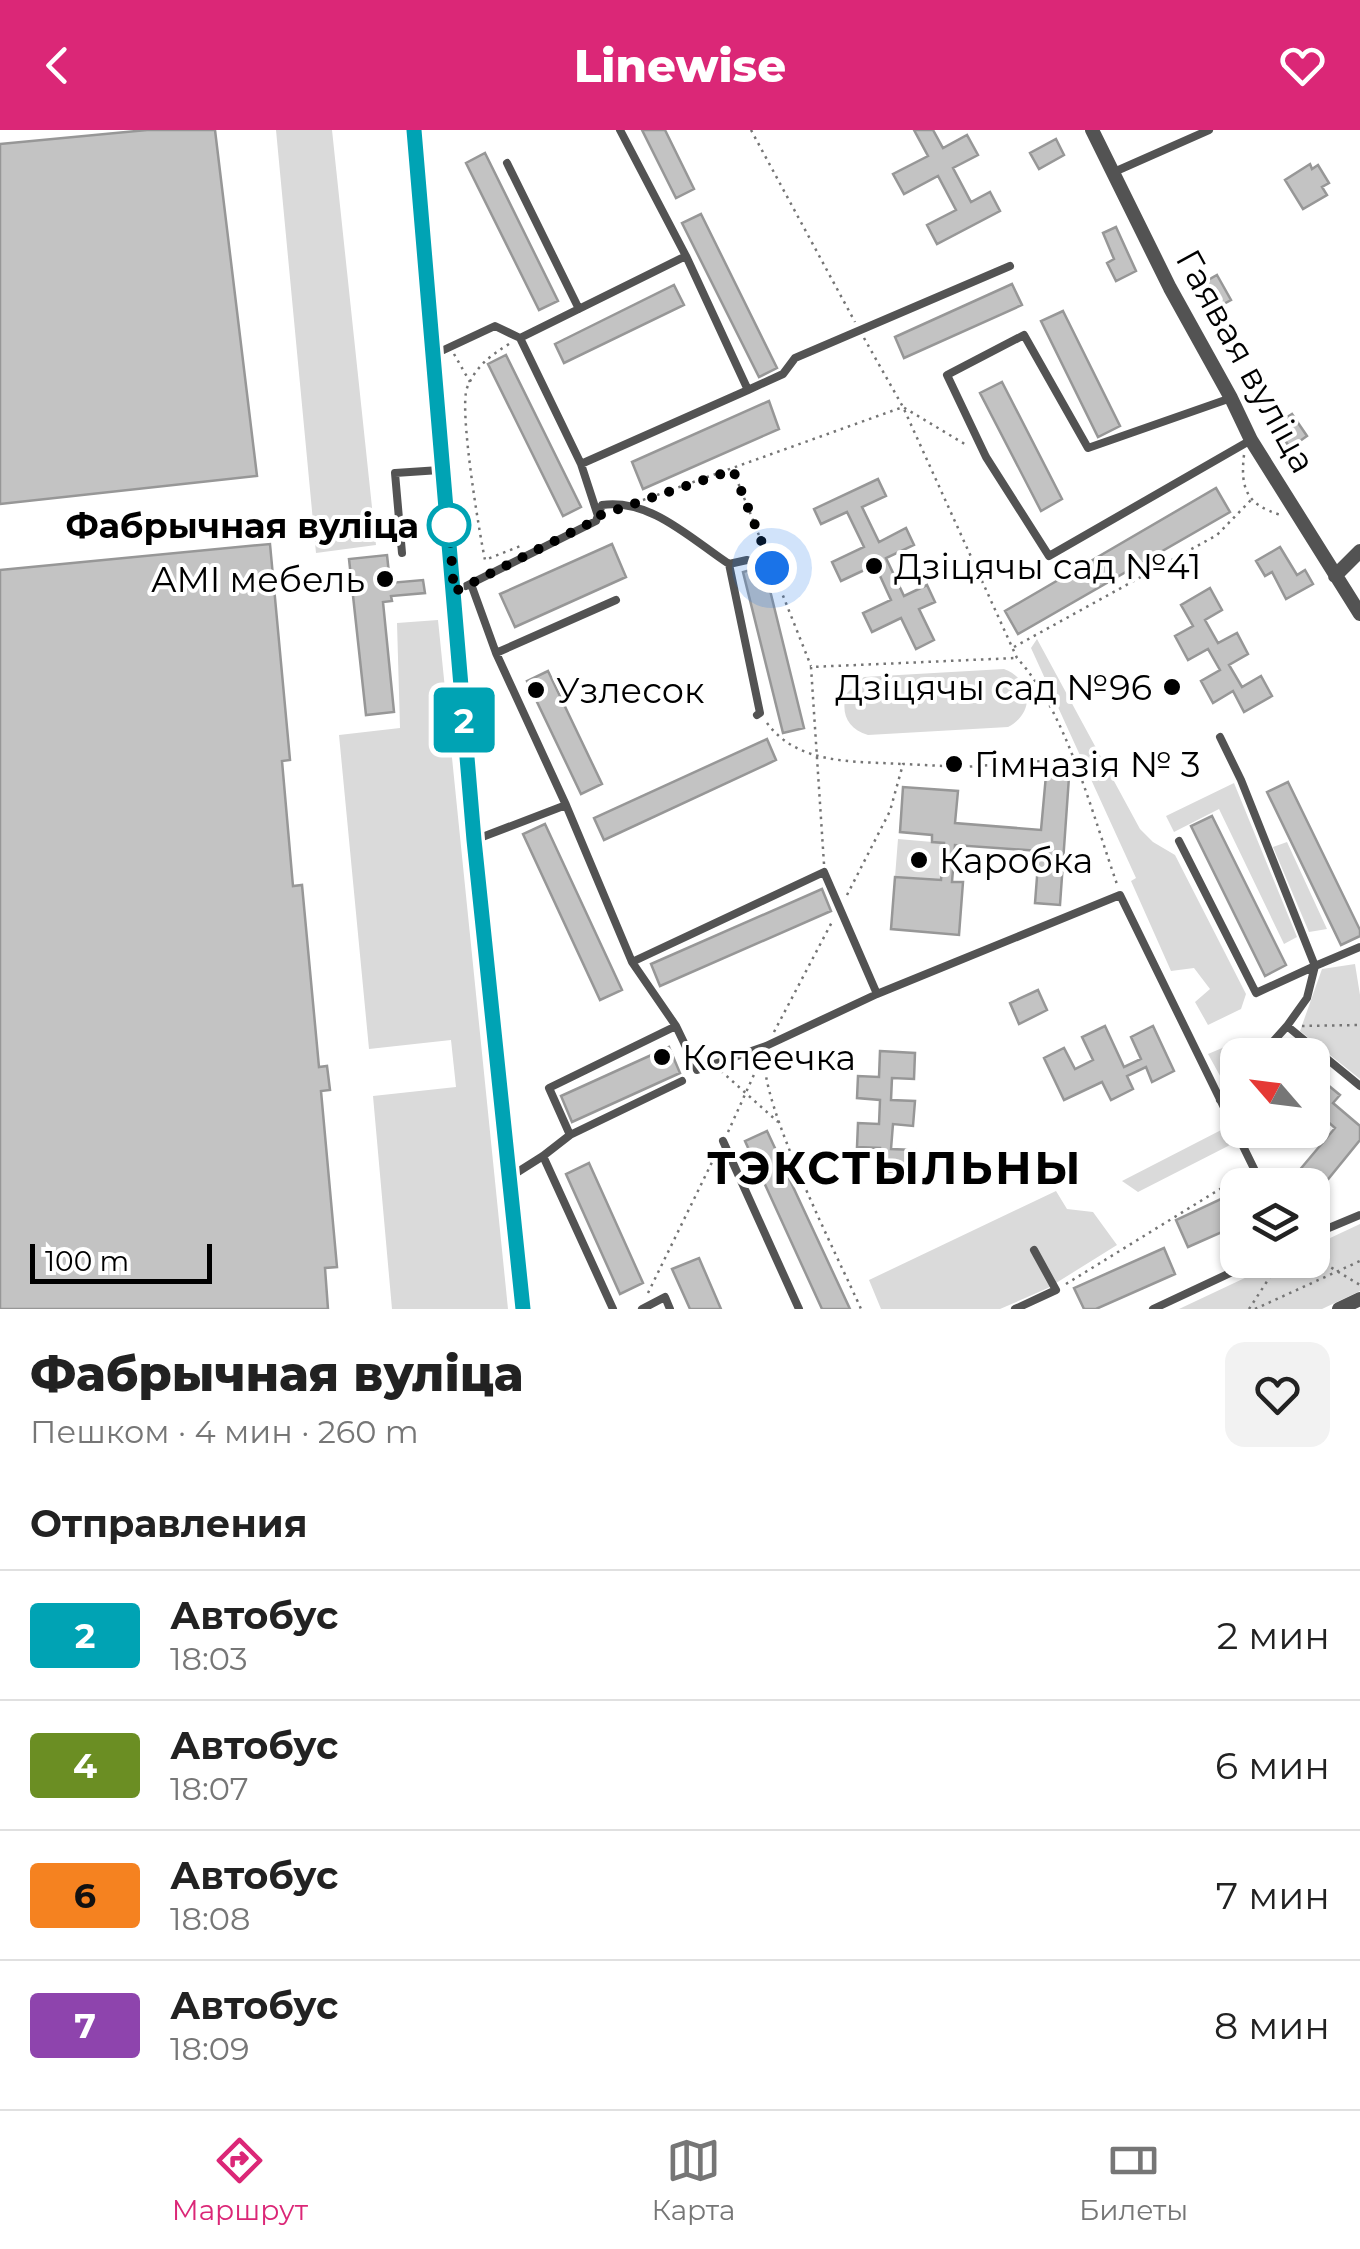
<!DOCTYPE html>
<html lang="ru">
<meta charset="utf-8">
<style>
body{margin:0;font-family:Montserrat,sans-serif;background:#f2f2f2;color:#222;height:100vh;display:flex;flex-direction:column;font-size:38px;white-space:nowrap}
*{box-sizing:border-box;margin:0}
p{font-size:32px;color:#767676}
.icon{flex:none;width:55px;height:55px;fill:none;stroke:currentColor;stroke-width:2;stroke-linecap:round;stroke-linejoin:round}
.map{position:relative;height:1179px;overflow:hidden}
.drawer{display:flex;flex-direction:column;background:#fff;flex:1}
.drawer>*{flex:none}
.badge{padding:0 20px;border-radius:8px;font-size:35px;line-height:65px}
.needle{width:65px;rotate:298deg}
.buttons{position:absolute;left:1220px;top:908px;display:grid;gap:20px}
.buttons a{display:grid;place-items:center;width:110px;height:110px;border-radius:20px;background:#fff;box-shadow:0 2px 8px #0004;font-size:50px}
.scale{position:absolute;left:30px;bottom:25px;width:182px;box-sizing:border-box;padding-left:10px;border:5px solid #000;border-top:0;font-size:28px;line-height:35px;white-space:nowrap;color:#000;-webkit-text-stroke:8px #fff;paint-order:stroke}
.you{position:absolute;width:50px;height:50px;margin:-25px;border:8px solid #fff;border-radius:50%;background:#1a73e8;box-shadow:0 0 0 15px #1a73e833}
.map>.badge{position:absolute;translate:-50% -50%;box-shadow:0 0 0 5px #fff}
h2{padding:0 30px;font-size:38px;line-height:90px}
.round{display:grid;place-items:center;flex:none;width:105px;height:105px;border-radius:20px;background:#f2f2f2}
.overview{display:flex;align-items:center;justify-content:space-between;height:170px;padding:0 30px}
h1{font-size:48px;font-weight:800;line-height:75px}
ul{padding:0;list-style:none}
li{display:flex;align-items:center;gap:30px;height:130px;padding:0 30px;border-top:2px solid #e0e0e0}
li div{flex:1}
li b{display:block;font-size:38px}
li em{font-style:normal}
li .badge{min-width:110px;font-weight:700;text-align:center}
header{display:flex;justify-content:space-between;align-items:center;height:130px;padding:0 30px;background:#db2777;color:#fff;font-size:45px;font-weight:800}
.tab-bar{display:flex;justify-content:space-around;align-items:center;height:140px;border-top:2px solid #e0e0e0;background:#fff;font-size:28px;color:#767676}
.tab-bar a{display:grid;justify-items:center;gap:5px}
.tab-bar .active{color:#db2777}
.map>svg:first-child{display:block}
.green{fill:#dadada}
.building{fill:#c3c3c3;stroke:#979797;stroke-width:2.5}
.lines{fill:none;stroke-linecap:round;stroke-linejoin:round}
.path{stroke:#757575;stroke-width:2.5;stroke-dasharray:2.5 5;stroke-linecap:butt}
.service{stroke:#535353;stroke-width:8}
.minor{stroke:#535353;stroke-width:14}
.secondary{stroke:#202020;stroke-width:20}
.line-casing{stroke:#fff;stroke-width:22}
.line{stroke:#00a3b4;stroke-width:15}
.walk{stroke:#000;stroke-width:10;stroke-dasharray:0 18}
.stop-dot{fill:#fff;stroke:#00a3b4;stroke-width:5}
.poi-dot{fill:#000;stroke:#fff;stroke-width:4}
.labels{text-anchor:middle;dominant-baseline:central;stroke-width:8;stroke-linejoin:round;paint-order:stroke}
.street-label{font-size:35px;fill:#000;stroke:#fff}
.stop-label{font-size:35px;font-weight:bold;fill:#000;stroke:#fff;text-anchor:end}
.poi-label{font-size:35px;fill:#000;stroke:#fff;text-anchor:start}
.district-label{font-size:45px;font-weight:bold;letter-spacing:2.5px;fill:#000;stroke:#fff}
</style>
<header><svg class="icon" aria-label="back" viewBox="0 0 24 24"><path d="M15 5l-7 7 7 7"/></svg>Linewise<svg class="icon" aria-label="heart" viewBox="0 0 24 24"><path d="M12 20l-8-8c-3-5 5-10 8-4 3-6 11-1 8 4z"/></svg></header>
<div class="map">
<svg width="1360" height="1179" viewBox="0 0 1360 1179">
<rect width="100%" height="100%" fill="#fff"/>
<!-- green -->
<path class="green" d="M276,0H332L376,415L316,423Z
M438,490L508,1179H392L373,966L456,957L451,910L369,919L339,605L400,598L397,493Z
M1037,509L1140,699L1153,712L1175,725L1246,864L1241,879L1208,895L1195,872L1210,859L1194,838L1171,841L1131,751L1136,748L1031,518Z
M1004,539C1033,550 1035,583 1008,597L868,605C847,599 840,582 847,563L864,547Z
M1234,653L1297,807L1284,814L1219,679L1174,702L1166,686Z
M898,709L944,713L941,750L895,747Z
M1287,712L1327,799L1309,802L1273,717Z
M1355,834L1360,865V949L1300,901L1322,839Z
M1270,909L1254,925H1238L1237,940L1224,953L1208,924L1234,913Z
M1227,997L1232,1014L1138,1062L1122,1051Z
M1056,1061L1067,1079L1093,1082L1117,1115L1048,1158L1000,1179H881L869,1150Z
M1360,1094V1161L1322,1179H1179L1283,1130H1312L1313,1116Z"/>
<!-- building -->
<path class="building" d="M147,0H215L257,346L0,374V14Z
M642,0H665L694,59L676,68Z
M914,0H933L943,18L967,5L978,25L953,38L971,72L990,62L1000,81L937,114L927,95L956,80L938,46L904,64L893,44L928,26Z
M1056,9L1064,25L1039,39L1030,23Z
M485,23L558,171L539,180L466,33Z
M1310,34L1312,39L1318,35L1329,53L1322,57L1327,65L1303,79L1285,50Z
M701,84L777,238L759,247L682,93Z
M1116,97L1136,141L1116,151L1107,133L1114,129L1103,103Z
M1217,145L1231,170L1214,179L1201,154Z
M1012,154L1022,175L904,228L895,207Z
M674,155L684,175L564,233L555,214Z
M1063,181L1120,296L1098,307L1041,191Z
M506,225L581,377L563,386L488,234Z
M1002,252L1062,369L1041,381L980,263Z
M769,271L779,299L643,359L632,332Z
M1292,284L1307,306L1290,318L1275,295Z
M878,349L886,366L862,377L879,412L906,398L914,415L886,428L904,466L927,455L935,472L919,479L934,510L916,519L901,488L872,502L863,483L891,470L875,435L841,451L832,432L864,417L847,382L821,394L814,379Z
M1216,358L1230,382L1018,504L1005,481Z
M270,414L290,630L282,631L293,756L302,755L319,937L327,936L330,960L321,961L337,1137L325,1138L328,1179H0V440Z
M612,414L626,447L515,497L500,464Z
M1280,417L1297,445L1305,440L1313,454L1286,469L1272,442L1265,446L1256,431Z
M387,425L390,453L423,450L425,463L391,466L392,471L383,472L394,582L366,585L349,429Z
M764,436L804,598L783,603L743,442Z
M1210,458L1222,480L1205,490L1218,513L1237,503L1248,524L1229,535L1242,557L1261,546L1272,566L1244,582L1233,561L1213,573L1201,551L1220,540L1208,519L1188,530L1175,506L1193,496L1181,475Z
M548,541L602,654L581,664L527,551Z
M767,609L776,630L604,710L594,688Z
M1046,645L1069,647L1060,775L1035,773L1039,721L955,715L952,752H963L959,805L891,799L895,747L941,750L944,713L932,712V705L900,702L903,657L958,661L955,693L1041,700Z
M1288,652L1360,800V806L1341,815L1267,662Z
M1212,686L1286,835L1265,846L1191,696Z
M545,694L622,860L600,870L523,704Z
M822,759L831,781L660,856L651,834Z
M1038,860L1047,880L1019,894L1010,873Z
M1105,896L1124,937L1141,929L1131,907L1153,896L1174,941L1152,952L1146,937L1127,946L1133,959L1111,970L1102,952L1064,970L1044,928L1064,918L1075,939L1093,930L1082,907Z
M669,917L680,943L572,992L561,966Z
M880,921L915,923L914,949L892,948L891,970L915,971L913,996L893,994L891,1019L915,1020L914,1043L879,1041L880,1018L857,1017L858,993L879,994L880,970L857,968L858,946L879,947Z
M1312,942L1340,965L1333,973L1360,996V1010L1312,1069V1055H1287L1335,998L1312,978Z
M767,1001L850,1179H822L745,1011Z
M589,1033L643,1153L620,1164L566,1044Z
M1238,1061V1095L1188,1117L1176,1090Z
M1164,1118L1175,1144L1096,1179H1084L1074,1158Z
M699,1128L721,1179H690L672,1139Z"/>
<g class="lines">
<!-- path -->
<path class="path" d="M751,0L855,192
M864,208L903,277L1017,528C1067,582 1093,687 1118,757
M509,214C490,226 476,236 467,258C459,280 479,401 485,430L523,415
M454,224L470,252
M1244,325C1240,359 1247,375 1281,385
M733,340L811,536
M643,370L903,277L968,316
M1014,517L1217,405L1251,370
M767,593C798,635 853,631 901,634
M824,734L811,537L1016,528
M847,765L890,681L903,634L964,637L1071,629
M1302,896L1360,895
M774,902L833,790
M765,925C758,971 839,1129 861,1179
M721,941L778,992
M728,1002L762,927
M1312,1126L1360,1155
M1066,1154L1246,1043
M648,1163L717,1022
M1249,1179L1281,1130
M1255,1179L1360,1131"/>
<!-- service -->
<path class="service" d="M507,33L579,179
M1114,42L1209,0
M520,208L581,334L598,386
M435,224L495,196L520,208L686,126
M748,260L783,244L795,228L1010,136
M1231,268L1088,318L1024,205L947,245L986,327L1049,426L1251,310
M581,334L748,260L686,126L620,0
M402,423L395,343L440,340
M729,434L760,583L757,585
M471,454L496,523L566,675L632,832L676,896L549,958L570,1005L543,1026L513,1045
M466,456L596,391L602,375C650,368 691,409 729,434L747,430
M496,523L616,470
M1220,607L1241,650L1315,836L1360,817
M477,709L566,675
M1179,711L1256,863L1315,836
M632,832L824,742L877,864
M676,896L697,940L766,916L877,864L1120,765L1262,1055
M1287,896L1307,868L1315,836
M1261,925L1287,896L1360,956
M1220,970L1238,951
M570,1005L682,951
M723,1011L799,1179
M543,1026L613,1179
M1312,1105L1360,1085
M642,1179L665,1167L670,1179
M1015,1179L1056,1160L1034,1120
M1153,1179L1258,1130"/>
<!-- minor -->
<path class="minor" d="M1092,0L1170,158L1231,268L1251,310L1360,484
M1335,446L1360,421
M1339,1179L1360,1169"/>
<!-- secondary -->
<path class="secondary" d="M414,0L474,710L523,1179"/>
</g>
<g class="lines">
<!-- line casing -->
<g class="line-casing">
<path id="line" d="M414,0L474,710L523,1179"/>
</g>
<!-- line -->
<use href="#line" class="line"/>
<!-- walk -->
<path class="walk" d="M449,395L454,462L596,390L598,386L733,340L772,438"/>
</g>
<!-- markers -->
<circle class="stop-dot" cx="449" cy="395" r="20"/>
<g class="poi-dot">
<circle cx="874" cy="436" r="10"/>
<circle cx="385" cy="449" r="10"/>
<circle cx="1172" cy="557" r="10"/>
<circle cx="536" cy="560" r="10"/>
<circle cx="954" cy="634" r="10"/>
<circle cx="919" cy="730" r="10"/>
<circle cx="662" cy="927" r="10"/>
</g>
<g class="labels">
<!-- street labels -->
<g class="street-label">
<text transform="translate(1246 231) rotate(61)">Гаявая вуліца</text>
</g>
<!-- stop labels -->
<g class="stop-label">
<text x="419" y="395">Фабрычная вуліца</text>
</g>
<!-- poi labels -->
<g class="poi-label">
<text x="894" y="436">Дзіцячы сад №41</text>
<text x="365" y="449" text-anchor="end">AMI мебель</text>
<text x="1152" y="557" text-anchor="end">Дзіцячы сад №96</text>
<text x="556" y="560">Узлесок</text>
<text x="974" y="634">Гімназія № 3</text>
<text x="939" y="730">Каробка</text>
<text x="682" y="927">Копеечка</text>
</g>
<!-- district labels -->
<g class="district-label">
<text x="895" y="1037">ТЭКСТЫЛЬНЫ</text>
</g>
</g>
</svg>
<div class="buttons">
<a><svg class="needle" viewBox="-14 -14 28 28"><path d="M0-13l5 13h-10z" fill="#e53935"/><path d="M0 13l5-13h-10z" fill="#767676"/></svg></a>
<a><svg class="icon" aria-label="layers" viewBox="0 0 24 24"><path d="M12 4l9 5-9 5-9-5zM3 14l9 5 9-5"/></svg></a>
</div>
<div class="scale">100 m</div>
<div class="you" style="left:772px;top:438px"></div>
<b class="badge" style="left:464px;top:590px;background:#00a3b4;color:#fff">2</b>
</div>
<section class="drawer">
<div class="overview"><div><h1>Фабрычная вуліца</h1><p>Пешком · 4 мин · 260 m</p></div><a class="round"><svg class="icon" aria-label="heart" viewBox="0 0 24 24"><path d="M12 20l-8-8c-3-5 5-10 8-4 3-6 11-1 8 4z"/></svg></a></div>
<h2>Отправления</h2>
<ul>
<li><span class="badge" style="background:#00a3b4;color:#fff">2</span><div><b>Автобус</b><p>18:03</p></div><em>2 мин</em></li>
<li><span class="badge" style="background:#6b8e23;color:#fff">4</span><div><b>Автобус</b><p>18:07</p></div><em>6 мин</em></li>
<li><span class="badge" style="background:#f58220;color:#111">6</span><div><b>Автобус</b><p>18:08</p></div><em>7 мин</em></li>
<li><span class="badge" style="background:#8e44ad;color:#fff">7</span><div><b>Автобус</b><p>18:09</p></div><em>8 мин</em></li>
</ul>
</section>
<nav class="tab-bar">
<a class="active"><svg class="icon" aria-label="directions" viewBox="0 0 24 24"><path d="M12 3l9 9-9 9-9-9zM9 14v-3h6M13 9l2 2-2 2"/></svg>Маршрут</a>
<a><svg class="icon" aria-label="map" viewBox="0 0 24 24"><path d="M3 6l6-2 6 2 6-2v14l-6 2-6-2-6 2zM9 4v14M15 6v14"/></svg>Карта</a>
<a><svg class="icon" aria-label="tickets" viewBox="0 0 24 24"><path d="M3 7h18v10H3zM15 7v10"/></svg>Билеты</a>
</nav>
